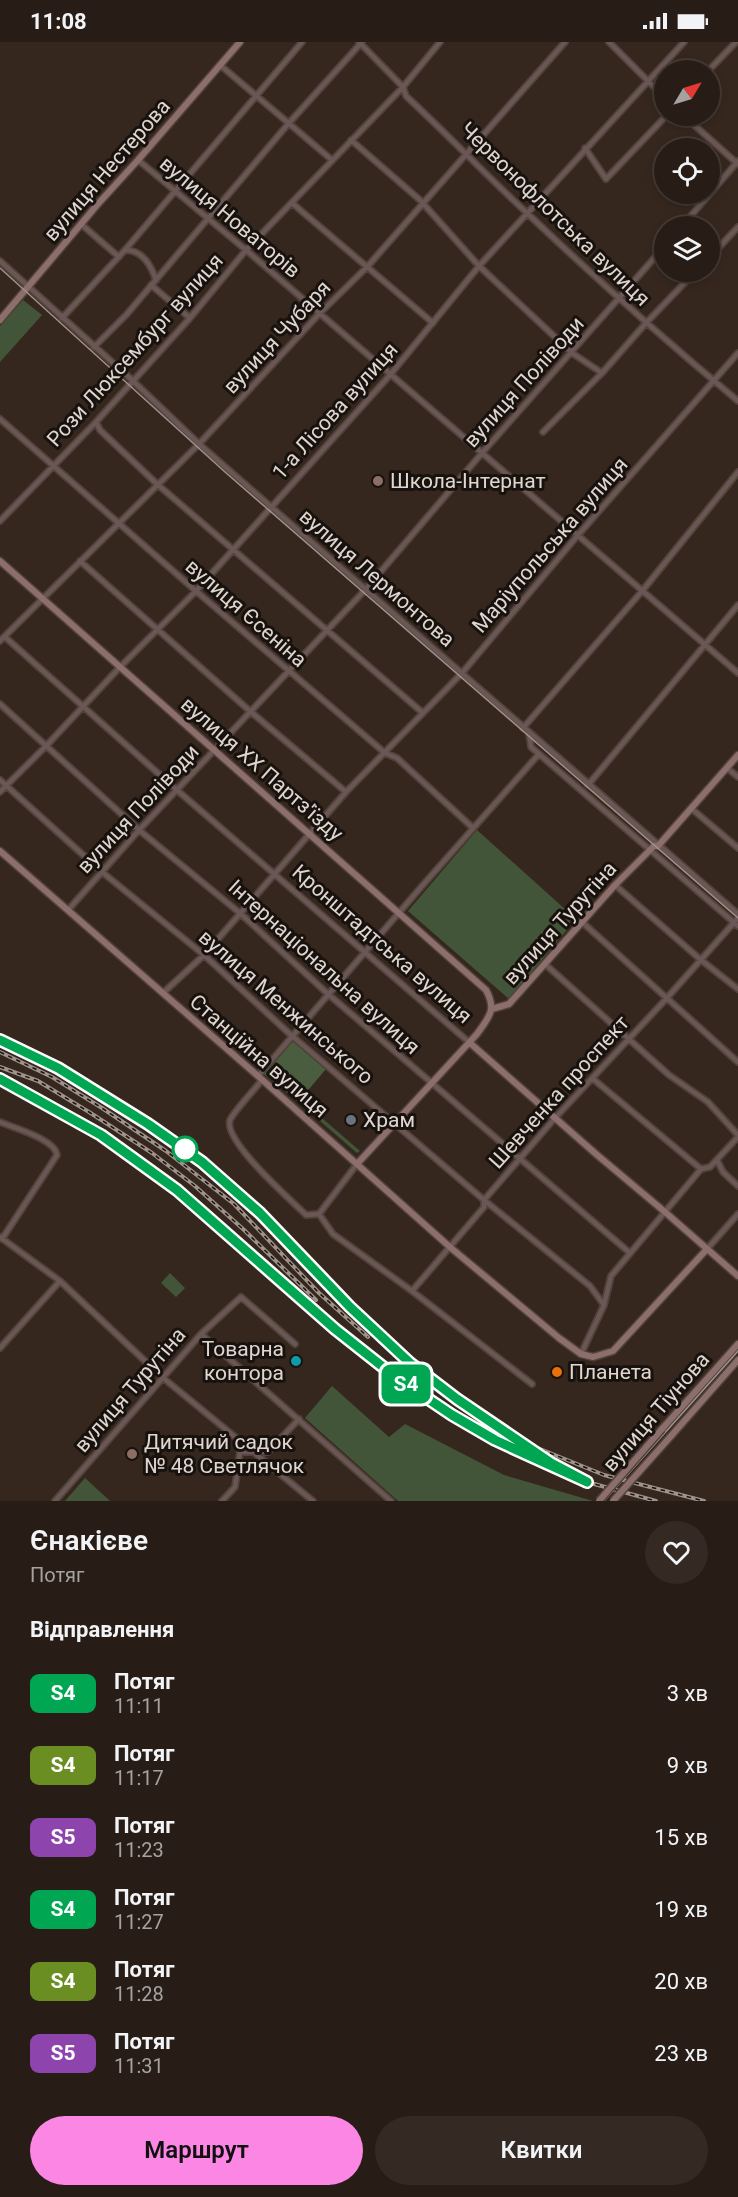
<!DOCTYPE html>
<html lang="uk">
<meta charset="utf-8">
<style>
body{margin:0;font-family:Roboto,sans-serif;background:#342a23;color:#f1f3f6;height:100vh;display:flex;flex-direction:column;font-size:22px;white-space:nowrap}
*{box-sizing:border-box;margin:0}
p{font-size:20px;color:#a5a2a1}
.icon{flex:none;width:33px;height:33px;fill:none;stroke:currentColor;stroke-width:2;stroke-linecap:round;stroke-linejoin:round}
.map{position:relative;height:1459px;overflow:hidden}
.side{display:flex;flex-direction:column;background:#281d16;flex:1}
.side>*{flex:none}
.badge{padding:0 12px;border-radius:9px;font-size:21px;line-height:39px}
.needle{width:39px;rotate:52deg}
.tools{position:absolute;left:654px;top:18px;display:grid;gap:12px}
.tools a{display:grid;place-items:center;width:66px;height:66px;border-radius:50%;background:#281d16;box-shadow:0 3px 9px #0003,0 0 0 2px #443b35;font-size:30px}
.map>.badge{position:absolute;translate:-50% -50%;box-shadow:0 0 0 3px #fff}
h2{padding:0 30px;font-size:22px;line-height:54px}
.round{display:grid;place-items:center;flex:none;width:63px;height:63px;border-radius:32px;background:#342a23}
.overview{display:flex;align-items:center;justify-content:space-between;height:102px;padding:0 30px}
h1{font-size:28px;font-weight:600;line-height:45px}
.button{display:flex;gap:12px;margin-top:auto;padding:12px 30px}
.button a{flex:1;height:69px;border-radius:36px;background:#fc86e3;color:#111;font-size:24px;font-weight:600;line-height:69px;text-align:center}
.button a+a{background:#342a23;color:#f1f3f6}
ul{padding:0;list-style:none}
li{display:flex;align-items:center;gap:18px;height:72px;padding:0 30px}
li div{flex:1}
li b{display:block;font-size:22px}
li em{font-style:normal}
li .badge{min-width:66px;font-weight:700;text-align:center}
.status{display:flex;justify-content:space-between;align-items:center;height:42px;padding:0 30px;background:#281d16;direction:ltr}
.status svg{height:16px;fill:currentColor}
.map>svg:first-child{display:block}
.green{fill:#435538}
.forest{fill:#4a5d3e}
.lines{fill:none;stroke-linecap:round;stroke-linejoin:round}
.street-casing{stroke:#51433a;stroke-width:8}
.secondary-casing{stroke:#51433a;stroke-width:9}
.street{stroke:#695655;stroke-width:4.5}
.secondary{stroke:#8c6e6d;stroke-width:6}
.tram{stroke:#9e928b;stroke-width:1.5}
.rail-casing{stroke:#9e928b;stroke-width:4}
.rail{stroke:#18120e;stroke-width:1.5;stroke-dasharray:4.5;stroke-linecap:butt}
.secondary-bridge-casing{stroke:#51433a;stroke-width:9;stroke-linecap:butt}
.secondary-bridge{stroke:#8c6e6d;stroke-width:6}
.line-casing{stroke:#fff;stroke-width:14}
.line{stroke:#00a651;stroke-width:9}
.education-dot{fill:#8d6e63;stroke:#18120e;stroke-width:2}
.worship-dot{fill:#6b7280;stroke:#18120e;stroke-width:2}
.stop-dot{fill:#fff;stroke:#00a651;stroke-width:3}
.culture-dot{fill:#0f9aa8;stroke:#18120e;stroke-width:2}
.food-dot{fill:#e8710a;stroke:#18120e;stroke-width:2}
.labels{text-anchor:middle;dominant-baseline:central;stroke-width:6;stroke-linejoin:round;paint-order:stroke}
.street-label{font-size:21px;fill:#e0d6d0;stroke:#18120e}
.poi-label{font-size:21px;fill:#e0d6d0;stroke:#18120e;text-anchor:start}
</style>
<div class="status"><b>11:08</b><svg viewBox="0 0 49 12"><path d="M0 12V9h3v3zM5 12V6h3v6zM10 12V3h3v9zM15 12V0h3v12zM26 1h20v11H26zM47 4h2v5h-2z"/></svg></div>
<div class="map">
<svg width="738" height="1459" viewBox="0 0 738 1459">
<rect width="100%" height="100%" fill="#36271e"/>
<!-- green -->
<path class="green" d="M23,258L42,273L0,320V284Z
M477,788L576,877L509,957L408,869Z
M300,1057L360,1109L357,1111L298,1060Z
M170,1231L185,1246L176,1255L161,1241Z
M332,1344L389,1395L405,1382L504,1433L593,1459H398L305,1376Z
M85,1436L110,1459H65Z"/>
<!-- forest -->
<path class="forest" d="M293,999L326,1027L298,1060L264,1032Z"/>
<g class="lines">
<!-- street casing -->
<g class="street-casing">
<path id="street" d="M359,0L403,45L406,54C447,92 486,133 527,171C595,236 666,299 738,359
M609,0L664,55
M220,23L332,118
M709,28L736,0
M684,74L738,122
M351,98L420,158L479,224L572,311L602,331
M585,106L606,137L666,74
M138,118L246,208L738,631
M292,161L433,281
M81,182L119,215
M682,184L738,119
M125,208C142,208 151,223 156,238
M710,215L738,185
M0,219L132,338L199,402L738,872
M151,243L190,276
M62,276L125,208L302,0
M94,305L127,272L289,81L362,0
M0,377L196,549L385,711L397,716L473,786
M96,380L100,388L157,442L423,671
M543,390L602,331L646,281L695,230
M0,479L96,380L190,276L246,208L403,45L440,0
M80,519L251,670L346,750
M5,595L178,749L470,1001
M0,599L199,402L319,272L367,225L565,0
M0,662L139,788L241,872L328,952L630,1211
M523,686L643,548L738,430
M539,712L738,884
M727,726L738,735
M0,738L102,830L204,913L292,994L484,1158L590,1244L604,1263
M588,743L738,563
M0,750L47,703L120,625L196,549L390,333L479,224L684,0
M692,767L738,806
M615,843L701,918L738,947
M68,868L139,788L365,548L482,411L664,205
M582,880L738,1020
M545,922L669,1033L708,1060L738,1093
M163,951L204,913L346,750L462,631L578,493L738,311
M258,1034L422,844L539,712L531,705L529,691
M592,1036L701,1127
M262,1038C255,1047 234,1069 230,1078C223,1099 291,1158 306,1173L319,1172L333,1192L412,1249L532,1342
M0,1080C14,1086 55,1097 57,1113L2,1197
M717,1118L723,1130L738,1144
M319,1172L357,1122
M0,1195L60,1239L162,1335L313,1459
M707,1207L738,1172
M412,1249L484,1165V1158L555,1076L666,957L738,876
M201,1292L391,1459
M0,1306L60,1239
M581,1312L604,1263L611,1234L701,1127L710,1125L738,1095
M55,1459L201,1292L241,1255L295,1302
M222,1459L235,1445L240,1410H268L299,1377"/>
</g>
<!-- secondary casing -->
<g class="secondary-casing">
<path id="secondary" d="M0,278L97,163L138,118L240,0
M0,519L486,948C497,968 489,975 477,992L357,1122
M0,809L258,1034L451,1206L559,1296L581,1312L593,1315L613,1309L707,1207
M492,967L509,962L615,843L654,804H658L738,713
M470,1001L596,1112L665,1170L738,1234
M662,1387L738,1302
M671,1394L738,1318"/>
</g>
<!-- street -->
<use href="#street" class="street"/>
<!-- secondary -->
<use href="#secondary" class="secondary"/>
<!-- tram -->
<path class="tram" d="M0,226L225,430L738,876
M604,1459L738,1309"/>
<!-- rail casing -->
<g class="rail-casing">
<path id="rail" d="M0,998L58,1026L148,1082L202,1120L260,1171L381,1296L437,1343L479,1372L518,1398L604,1433L704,1459
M0,1010L52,1035L102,1066L166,1109L234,1162L319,1251L368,1295
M0,1025L38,1039L89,1070L152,1111L195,1144L243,1187L316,1258
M0,1037C61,1071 122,1104 177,1148C193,1161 207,1177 223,1191C323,1278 423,1369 547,1422
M540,1413L587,1440L656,1459"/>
</g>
<!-- rail -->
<use href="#rail" class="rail"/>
<!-- secondary-bridge casing -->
<g class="secondary-bridge-casing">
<path id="secondary-bridge" d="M599,1459L662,1387
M613,1459L671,1394"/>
</g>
<!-- secondary-bridge -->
<use href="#secondary-bridge" class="secondary-bridge"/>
</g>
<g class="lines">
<!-- line casing -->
<g class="line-casing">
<path id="line" d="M0,998L58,1026L148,1082L202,1120L260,1171L350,1265L410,1321L457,1357L551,1421L587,1440L495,1398L452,1373L397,1336L335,1287L177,1148L101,1093L0,1037"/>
</g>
<!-- line -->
<use href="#line" class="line"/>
</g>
<!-- markers -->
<g class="education-dot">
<circle cx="378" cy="439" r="6"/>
<circle cx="132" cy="1412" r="6"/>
</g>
<circle class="worship-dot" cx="351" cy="1078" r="6"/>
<circle class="stop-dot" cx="185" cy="1107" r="12"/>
<circle class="culture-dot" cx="296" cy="1319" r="6"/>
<circle class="food-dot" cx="557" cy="1330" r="6"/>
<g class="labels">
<!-- street labels -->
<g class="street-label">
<text transform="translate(107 128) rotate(-49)">вулиця Нестерова</text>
<text transform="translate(555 172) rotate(44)">Червонофлотська вулиця</text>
<text transform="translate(230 175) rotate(40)">вулиця Новаторів</text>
<text transform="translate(277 295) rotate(-47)">вулиця Чубаря</text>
<text transform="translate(135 308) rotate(-48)">Рози Люксембург вулиця</text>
<text transform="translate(524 340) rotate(-48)">вулиця Поліводи</text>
<text transform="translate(335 369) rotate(-48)">1-а Лісова вулиця</text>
<text transform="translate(550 503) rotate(-49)">Маріупольська вулиця</text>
<text transform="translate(377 536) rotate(41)">вулиця Лермонтова</text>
<text transform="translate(246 571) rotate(41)">вулиця Єсеніна</text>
<text transform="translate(262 727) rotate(41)">вулиця XX Партз'їзду</text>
<text transform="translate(138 767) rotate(-47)">вулиця Поліводи</text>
<text transform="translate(560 881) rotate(-48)">вулиця Турутіна</text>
<text transform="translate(382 902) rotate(41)">Кронштадтська вулиця</text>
<text transform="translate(324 925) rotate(42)">Інтернаціональна вулиця</text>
<text transform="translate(286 965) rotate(41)">вулиця Менжинського</text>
<text transform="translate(259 1014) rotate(41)">Станційна вулиця</text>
<text transform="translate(559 1050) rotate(-48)">Шевченка проспект</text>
<text transform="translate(130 1348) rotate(-49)">вулиця Турутіна</text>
<text transform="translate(656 1370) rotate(-49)">вулиця Тіунова</text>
</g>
<!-- poi labels -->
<g class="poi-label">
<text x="390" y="439">Школа-Інтернат</text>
<text x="363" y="1078">Храм</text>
<text x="284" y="1307" text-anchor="end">Товарна<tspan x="284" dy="24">контора</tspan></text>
<text x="569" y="1330">Планета</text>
<text x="144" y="1400">Дитячий садок<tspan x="144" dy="24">№ 48 Светлячок</tspan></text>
</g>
</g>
</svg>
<div class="tools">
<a><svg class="needle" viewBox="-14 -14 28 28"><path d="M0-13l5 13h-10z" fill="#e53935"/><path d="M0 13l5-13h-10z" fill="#a5a2a1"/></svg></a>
<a><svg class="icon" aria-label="locate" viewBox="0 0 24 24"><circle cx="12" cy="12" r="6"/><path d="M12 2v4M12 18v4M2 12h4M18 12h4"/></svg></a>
<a><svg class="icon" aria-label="layers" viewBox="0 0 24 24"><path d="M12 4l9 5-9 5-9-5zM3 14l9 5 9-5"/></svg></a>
</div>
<b class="badge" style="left:406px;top:1342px;background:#00a651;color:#fff">S4</b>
</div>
<section class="side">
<div class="overview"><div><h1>Єнакієве</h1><p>Потяг</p></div><a class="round"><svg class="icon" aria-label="heart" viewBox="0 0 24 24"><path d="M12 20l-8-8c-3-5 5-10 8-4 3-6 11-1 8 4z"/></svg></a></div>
<h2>Відправлення</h2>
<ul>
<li><span class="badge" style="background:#00a651;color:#fff">S4</span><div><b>Потяг</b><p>11:11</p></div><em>3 хв</em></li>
<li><span class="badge" style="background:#6b8e23;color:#fff">S4</span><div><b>Потяг</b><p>11:17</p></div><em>9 хв</em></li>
<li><span class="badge" style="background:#8e44ad;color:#fff">S5</span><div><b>Потяг</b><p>11:23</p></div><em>15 хв</em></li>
<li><span class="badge" style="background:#00a651;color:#fff">S4</span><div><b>Потяг</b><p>11:27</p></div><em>19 хв</em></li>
<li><span class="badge" style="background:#6b8e23;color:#fff">S4</span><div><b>Потяг</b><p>11:28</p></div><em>20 хв</em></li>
<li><span class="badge" style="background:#8e44ad;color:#fff">S5</span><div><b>Потяг</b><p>11:31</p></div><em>23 хв</em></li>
</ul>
<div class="button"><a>Маршрут</a><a>Квитки</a></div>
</section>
